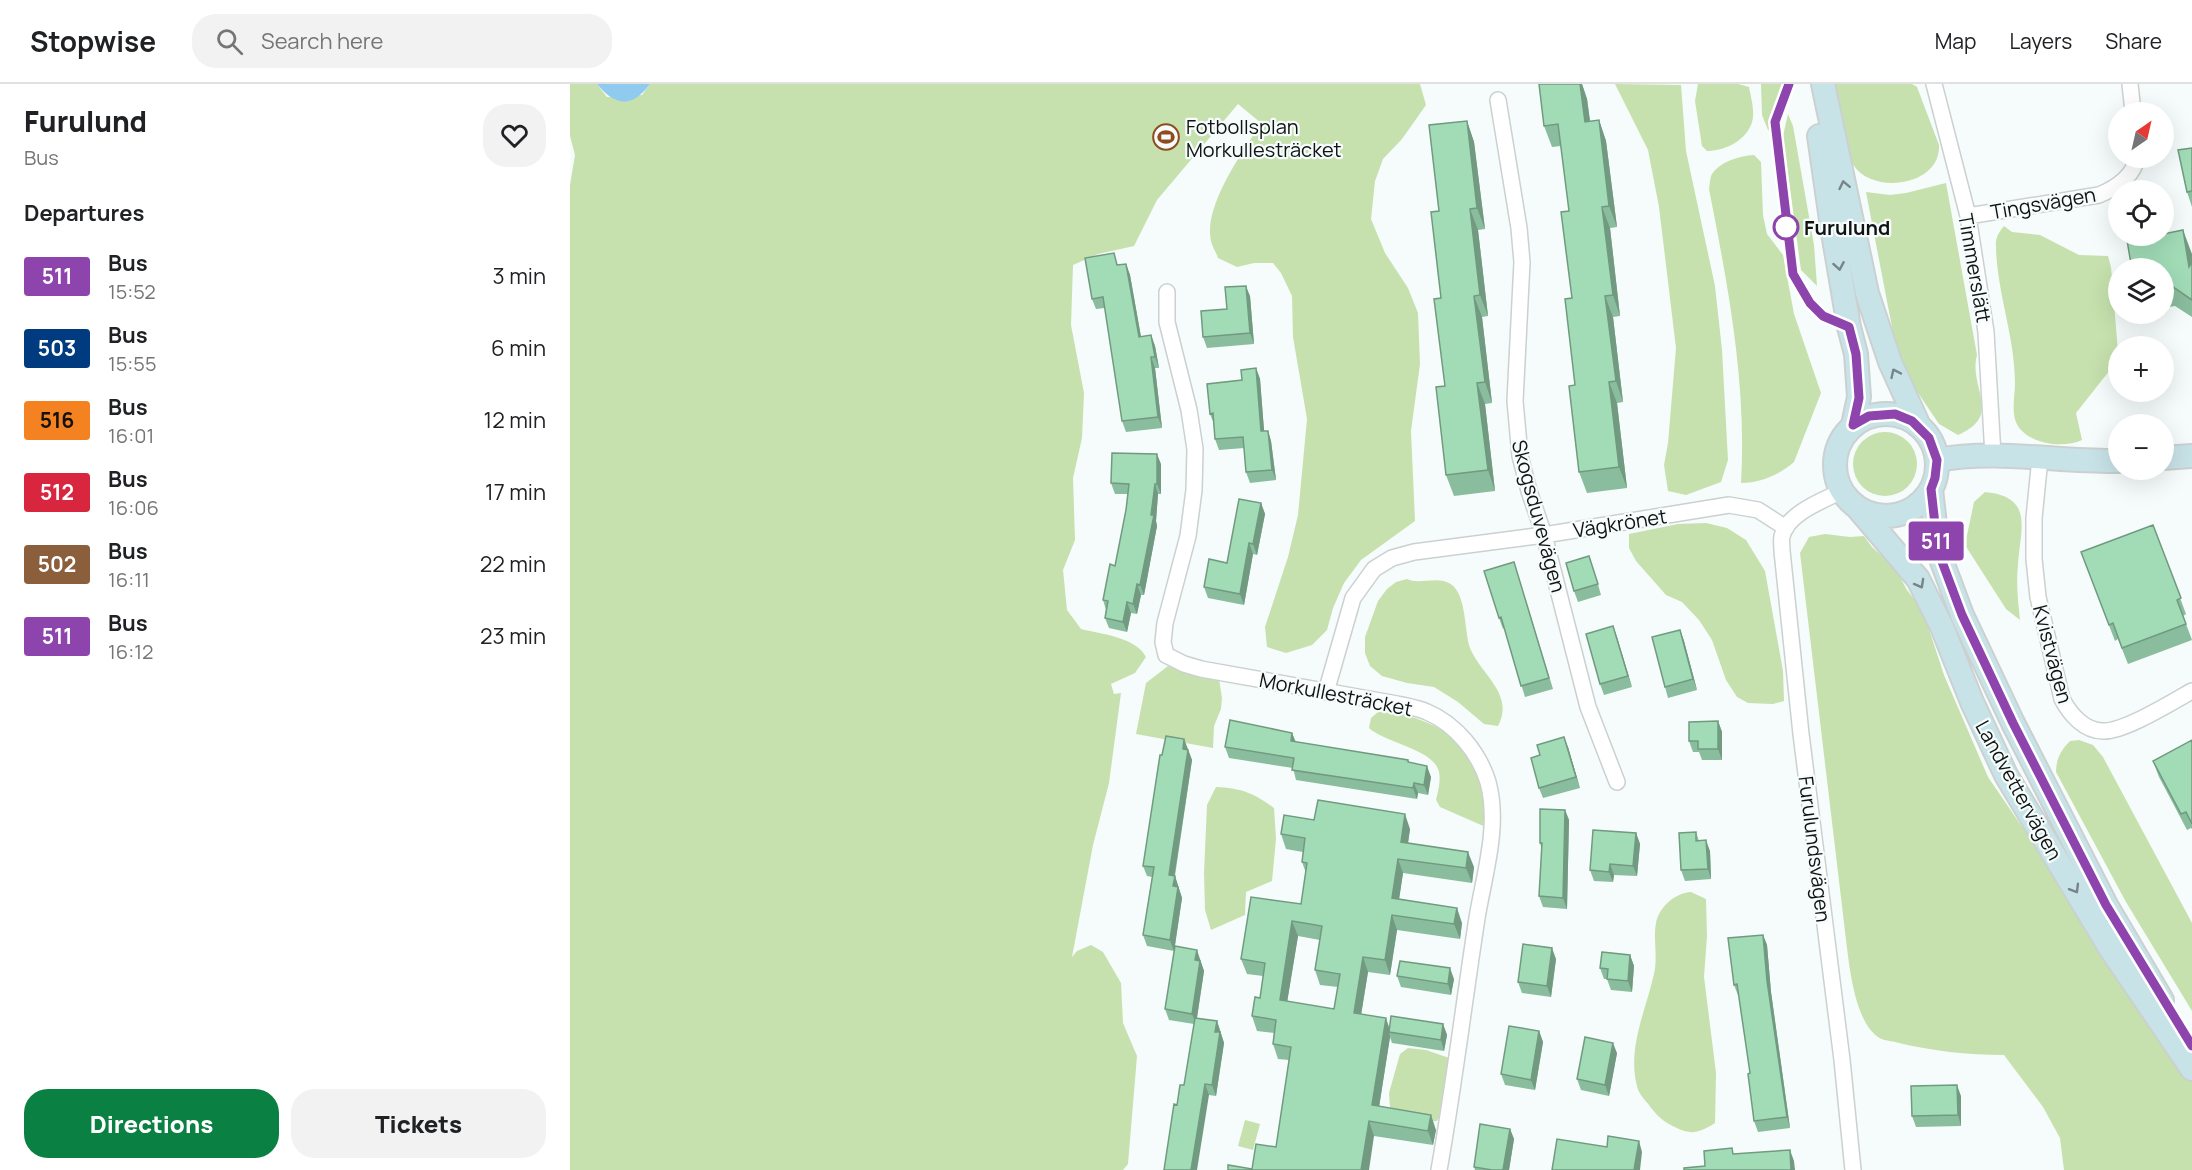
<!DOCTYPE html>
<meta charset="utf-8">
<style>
body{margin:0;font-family:Manrope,sans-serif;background:#f2f2f2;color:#202124;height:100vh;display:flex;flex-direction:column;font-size:22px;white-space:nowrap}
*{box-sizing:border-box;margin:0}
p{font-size:20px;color:#757577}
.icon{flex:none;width:33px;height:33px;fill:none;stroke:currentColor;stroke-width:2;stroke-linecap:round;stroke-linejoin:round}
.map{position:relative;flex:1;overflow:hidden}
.side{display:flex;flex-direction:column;background:#fff;width:570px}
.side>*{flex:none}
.badge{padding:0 12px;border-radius:4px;font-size:21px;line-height:39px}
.needle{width:39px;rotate:34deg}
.tools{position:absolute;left:1538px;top:18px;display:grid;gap:12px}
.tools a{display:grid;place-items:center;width:66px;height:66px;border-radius:50%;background:#fff;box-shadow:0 6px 24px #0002;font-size:30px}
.map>.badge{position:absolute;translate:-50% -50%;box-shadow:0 0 0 3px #fff}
h2{padding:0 24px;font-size:22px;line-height:54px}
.round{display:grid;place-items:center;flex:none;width:63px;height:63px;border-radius:24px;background:#f2f2f2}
.head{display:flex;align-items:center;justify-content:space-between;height:102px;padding:0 24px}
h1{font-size:28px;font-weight:800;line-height:45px}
.button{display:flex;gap:12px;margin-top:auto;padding:12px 24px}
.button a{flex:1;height:69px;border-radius:24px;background:#0b8043;color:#fff;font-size:24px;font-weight:800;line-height:69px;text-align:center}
.button a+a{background:#f2f2f2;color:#202124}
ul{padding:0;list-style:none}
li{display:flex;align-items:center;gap:18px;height:72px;padding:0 24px}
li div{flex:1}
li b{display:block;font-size:22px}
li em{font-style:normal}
li .badge{min-width:66px;font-weight:700;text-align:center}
header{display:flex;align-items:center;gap:36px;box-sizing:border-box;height:84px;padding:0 30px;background:#fff;border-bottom:2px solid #e0e0e0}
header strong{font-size:28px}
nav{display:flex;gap:33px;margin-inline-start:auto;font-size:21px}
.search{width:420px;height:54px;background:#f2f2f2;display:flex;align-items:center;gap:15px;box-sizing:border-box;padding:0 21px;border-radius:24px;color:#757577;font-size:22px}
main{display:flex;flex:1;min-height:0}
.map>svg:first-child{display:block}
.green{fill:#c6e1ad}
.water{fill:#90cbef}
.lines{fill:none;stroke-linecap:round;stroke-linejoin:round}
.street-casing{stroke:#cbd1d0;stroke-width:18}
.secondary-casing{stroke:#cbd1d0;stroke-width:26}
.street{stroke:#fff;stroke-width:15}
.secondary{stroke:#c8e3e8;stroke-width:22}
.wall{fill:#8abd9d;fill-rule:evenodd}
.shaded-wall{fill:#719a80}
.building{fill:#a1dcb7;stroke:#719a80;stroke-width:1.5;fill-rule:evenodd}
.oneway{stroke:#758588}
.line-casing{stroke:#fff;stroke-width:14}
.line{stroke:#8e44ad;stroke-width:9}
.stop-dot{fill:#fff;stroke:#8e44ad;stroke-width:3}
.labels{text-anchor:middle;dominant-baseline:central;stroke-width:4.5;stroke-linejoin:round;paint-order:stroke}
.poi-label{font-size:20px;fill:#101312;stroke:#f5fcfb;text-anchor:start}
.street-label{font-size:20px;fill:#101312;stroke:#f5fcfb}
.stop-label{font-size:20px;font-weight:bold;fill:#101312;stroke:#f5fcfb;text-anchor:start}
</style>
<header>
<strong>Stopwise</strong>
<div class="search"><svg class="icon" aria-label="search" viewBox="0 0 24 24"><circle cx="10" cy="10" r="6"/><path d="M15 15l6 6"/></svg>Search here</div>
<nav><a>Map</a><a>Layers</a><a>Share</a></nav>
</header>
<main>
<section class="side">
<div class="head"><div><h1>Furulund</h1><p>Bus</p></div><a class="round"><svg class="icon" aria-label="heart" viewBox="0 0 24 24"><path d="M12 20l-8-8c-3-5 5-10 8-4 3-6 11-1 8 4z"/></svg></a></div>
<h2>Departures</h2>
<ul>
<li><span class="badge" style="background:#8e44ad;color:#fff">511</span><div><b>Bus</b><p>15:52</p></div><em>3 min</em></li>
<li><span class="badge" style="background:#003b80;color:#fff">503</span><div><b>Bus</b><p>15:55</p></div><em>6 min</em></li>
<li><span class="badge" style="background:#f58220;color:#111">516</span><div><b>Bus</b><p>16:01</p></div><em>12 min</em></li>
<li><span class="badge" style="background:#d7263d;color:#fff">512</span><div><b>Bus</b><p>16:06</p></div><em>17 min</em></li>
<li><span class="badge" style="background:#8b5e3c;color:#fff">502</span><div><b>Bus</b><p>16:11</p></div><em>22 min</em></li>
<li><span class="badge" style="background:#8e44ad;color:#fff">511</span><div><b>Bus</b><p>16:12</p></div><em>23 min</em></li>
</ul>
<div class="button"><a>Directions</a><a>Tickets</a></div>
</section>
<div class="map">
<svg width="1622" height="1086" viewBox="0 0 1622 1086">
<rect width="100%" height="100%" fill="#f5fcfb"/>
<!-- green -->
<path class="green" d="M0,0H27L37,13L72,11L80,0H850L856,21L832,55L813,75L805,97L801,135L815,169L838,204L848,229L850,280L841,347L845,437L791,476L774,499L763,524L757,546L742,561L716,569L697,563L695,543L718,473L728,431L737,335L723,253L722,212L711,189L703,179H684L667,183L648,174C646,168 642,162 641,157C633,122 673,68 691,39L668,20L587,116L564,162L528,170L503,181L501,241L514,309L512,354L503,394L505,456L493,486L497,526L511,545C531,550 566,553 576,573L565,589L541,600L544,610L551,609L539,699L523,761L502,873L507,867L521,861L533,868L551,899L553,939L567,972L558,1080L553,1086H0V101L5,71L0,52Z
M1045,0L1111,1L1116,67L1145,202L1152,266L1158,376L1151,398L1116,411L1098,407L1094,381L1098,359L1106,264L1089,123L1078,66Z
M1128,0H1168L1179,3C1181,14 1186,30 1181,41C1174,58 1153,67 1137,67L1132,62L1125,17Z
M1191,0H1216L1207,31L1205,48L1198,46L1192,31Z
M1264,0H1342L1347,3L1369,61C1371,102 1304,111 1284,82C1272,65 1268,21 1264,0Z
M1218,30L1223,42L1244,161L1247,202L1231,186L1213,52Z
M1184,71L1191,78L1193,131L1197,150L1213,171L1224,230L1251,309L1224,378C1209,391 1191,399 1171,399C1177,300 1158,202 1139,105C1140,100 1140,93 1142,90C1151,77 1170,72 1184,71Z
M1376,99L1407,271C1398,304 1434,331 1388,351L1369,340L1340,297L1326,264L1296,108L1320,111L1336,109Z
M1434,142L1442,148L1470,151L1509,171L1538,172L1541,183L1548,268L1540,286L1506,329L1512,356C1495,364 1466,361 1452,347C1439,335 1445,314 1445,299C1445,253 1427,209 1426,163C1425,154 1429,148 1434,142Z
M1283 380a32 32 0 1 1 64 0a32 32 0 1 1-64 0Z
M1415,408C1465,413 1450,445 1448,481C1446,500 1448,517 1450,536L1436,525L1395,461L1404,418Z
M1136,439L1157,444L1176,456L1195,487L1213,587L1214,617L1203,620L1178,619L1167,613L1156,596L1142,556L1129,536L1112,518L1096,511L1066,477L1059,464V450L1108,440Z
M1255,450L1280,453L1294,452L1302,463L1325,484L1337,506L1353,527L1374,591L1418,693L1541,873L1622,996V1086H1494L1490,1054L1473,1023L1434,971C1398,971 1361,967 1325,958C1320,957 1312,956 1308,953C1286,938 1280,888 1277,864L1230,469L1239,453Z
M837,495C849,501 866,492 879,499C897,508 894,547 900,564C911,591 945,610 928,642L914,640L888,618L864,603L837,599L812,592L800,582L795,569V553L808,517L817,505L826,498Z
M598,582L649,595L652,614L651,625L644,642L643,664L566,650L576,599Z
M808,628C850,628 898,653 914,693C919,708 917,729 918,744L870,723L866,716C868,707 871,697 869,688C864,665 815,659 799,644L801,634Z
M1509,656L1523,661L1533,673L1622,839V927L1556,818L1486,688C1486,675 1491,666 1500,657Z
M646,703C671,704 684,709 704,724L706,755L702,797L676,808L675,831L641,846L635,826L634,789L637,721Z
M1121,808L1136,815L1137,852L1134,893L1146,989L1145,1039C1126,1051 1119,1051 1099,1040C1091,1036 1084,1028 1079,1021C1075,1016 1068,1009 1067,1002C1057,964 1076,926 1084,890C1088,873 1083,854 1086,839C1089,823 1105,809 1121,808Z
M838,964L856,966L882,975L874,1025L867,1037L852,1038L826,1033L820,1024L819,1009L830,970Z
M675,1036L690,1040L683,1066L668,1062Z"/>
<!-- water -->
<path class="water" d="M27,0H80C62,24 46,23 27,0Z"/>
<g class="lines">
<!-- street casing -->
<g class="street-casing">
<path id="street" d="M1364,0L1398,132L1416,248L1423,372
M1560,0L1563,28
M928,16L949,144L952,178L945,317L950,372L959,407L974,451L1018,623L1047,698
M1398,132L1529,111C1546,104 1563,93 1567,74
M597,208V238L619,326L625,365L624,406L618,452L595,539L593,558L596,571L614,580L631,585L827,620C836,622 848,624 857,628C886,640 909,669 918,698C930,742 914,791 907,834C894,918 884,1002 869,1086
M1470,374L1464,434V475L1468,513L1492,615C1500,630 1514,647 1533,647C1554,648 1602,618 1622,607
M1272,407C1252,417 1218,429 1212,452C1211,457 1212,462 1212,467L1231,650L1272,976L1283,1086
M756,608L783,514L804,485L822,474L844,468L974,451L1159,421L1188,426L1216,444"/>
</g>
<!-- secondary casing -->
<g class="secondary-casing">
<path id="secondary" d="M1253,0L1297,209L1320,278L1349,342
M1249,52L1262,143L1279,243L1286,270L1289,313L1283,341
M1265 381a51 51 0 1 1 102 0a51 51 0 1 1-102 0Z
M1593,374L1622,372
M1367,376C1426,365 1488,378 1548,377
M1361,405L1368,467L1392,531L1443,639L1536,821L1592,916
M1287,423L1348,495L1372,543L1402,618L1436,691L1540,864L1622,985"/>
</g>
<!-- street -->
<use href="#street" class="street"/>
<!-- secondary -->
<use href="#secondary" class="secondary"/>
</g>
<!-- wall -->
<path class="wall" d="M969,0H1012L1017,15L1020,37L1029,36L1036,57L1047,143L1040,144L1050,232L1043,233L1053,318L1047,319L1057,404L1017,409L1009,388L1002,214L999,127L991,62L982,63L974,42Z
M897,37L904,58L915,145L908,146L918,232L912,233L922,319L915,320L925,407L884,412L876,391L875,302L869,127Z
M1622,64V123L1617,108Z
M1622,170V233L1605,222L1593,224V184Z
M556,180L560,191L571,253L581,251L585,262L589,284H585L592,344L556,348L552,337L535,224L526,225L522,215L548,181Z
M680,212L684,260L637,264L633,253L657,225Z
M686,284L690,295L694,347H698L701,357L706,396L680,399L676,388L674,364L649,366L645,355L644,340L640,330L672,296Z
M591,380V410H588L586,437L587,442L574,511H571L567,530L561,529L557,548L539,544L535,534L536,526L533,516L545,482L556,426L558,410H545L541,399Z
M691,419L695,430L687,471L683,470L674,521L638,514L634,503L657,479Z
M1583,441L1616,530L1613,532L1622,556L1558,580L1548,555L1545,557L1511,468Z
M944,478L983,605L955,613L934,544L933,545L929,534Z
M1023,483L1031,511L1008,518L1004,507Z
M1043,542L1062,603L1034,611L1030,600Z
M1110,546L1114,557L1127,606L1098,614L1095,603Z
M1148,637L1152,648V676H1132L1129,668H1123L1119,657Z
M722,649L726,658L838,676L839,678L861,693L858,711L848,709L847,715L726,696L723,684L659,674L655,663Z
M614,655L622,676L605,792L612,814L605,862L630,876L634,887L627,934L647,937L654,959L646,1012L639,1011L607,1021L614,1001L624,940L599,936L595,925L604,867L577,862L573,851L582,793L577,792L573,782L592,671Z
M1622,656V745L1621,744L1617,746L1589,693L1583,677Z
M998,663L1010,704L973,714L969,704L970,671Z
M995,726L999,736L997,825L973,823L969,812L972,766L970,759Z
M744,736L840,745L838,759L904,783L902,799L833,789L829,815L892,839L890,855L827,846L820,891L798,888L791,930L819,944L873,940L877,951L874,967L822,959L820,953L809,1023L866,1046L863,1061L804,1052L682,1085L706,1063L719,976L708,975L703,960L704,949L687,947L682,932L690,914L693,892L677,890L671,875L731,820L736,789L732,778L733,768L716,765L711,750ZM728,852L750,856L745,886L750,901L768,903L764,925L717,918Z
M1126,748L1129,757L1140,767L1141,795L1115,797L1111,786Z
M1066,749L1070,760L1067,792L1044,791L1043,798L1024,797L1020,786Z
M1193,851L1197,861L1201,908L1220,1044L1188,1048L1184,1037L1180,989L1169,911H1168L1164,901Z
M1060,871L1064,882L1062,908L1041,906L1037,895H1034L1030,884Z
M986,875L981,913L952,909L948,898Z
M827,892L884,895L881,911L831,903Z
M969,947L973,958L965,1006L935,1001L931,990Z
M1047,969L1039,1012L1011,1006L1007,995Z
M1391,1012V1042L1346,1043L1342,1032Z
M940,1045L944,1055L939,1086H905L904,1083Z"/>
<!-- shaded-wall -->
<path class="shaded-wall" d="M1010,0H1012L1017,15L1023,59L1015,38Z
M1029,36L1036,57L1047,143L1039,122Z
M897,37L904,58L915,145L907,124Z
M1032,123L1040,144L1050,232L1043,211Z
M900,125L908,146L918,232L910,211Z
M1613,146L1622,170V192L1619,183Z
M556,180L560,191L573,264L569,253Z
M676,202L680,212L684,260L680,249Z
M904,212L912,233L922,319L915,298Z
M1035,212L1043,233L1053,318L1046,297Z
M581,251L585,262L589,284L585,273Z
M581,273L585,284L592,344L588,333Z
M686,284L690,295L695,358L691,347Z
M1039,298L1047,319L1057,404L1049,383Z
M907,299L915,320L925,407L918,386Z
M698,347L701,357L706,396L702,386Z
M587,370L591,380V410L587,400Z
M585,400L588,410L586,437L587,442L574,511L570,501L581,431Z
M691,419L695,430L687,471L683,460Z
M679,459L683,470L674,521L670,510Z
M567,500L571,511L567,530L563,520Z
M557,518L561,529L557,548L553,538Z
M1043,542L1047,553L1062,603L1058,592Z
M1110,546L1114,557L1127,606L1123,595Z
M1148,637L1152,648V676L1148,665Z
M722,649L726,660L721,657Z
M994,653L998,663L1010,704L1006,693Z
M614,655L622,676L603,801L605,792L612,814L604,867L600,856L599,791Z
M857,682L861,693L858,711L854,701Z
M844,699L848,709L847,715L843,704Z
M995,726L999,736L997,825L993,814Z
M835,730L840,745L836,773L831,758Z
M1066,749L1070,760L1067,792L1063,782Z
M1136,756L1140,767L1141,795L1138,785Z
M898,768L904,783L902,799L896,784Z
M828,775L833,789L827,829L822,814Z
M1040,780L1044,791L1043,798L1039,788Z
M887,824L892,839L890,855L884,840Z
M822,831L827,846L820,891L815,876Z
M722,837L728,852L715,931L710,916Z
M1193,851L1197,861L1201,908L1220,1044L1217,1033L1197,897Z
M982,864L986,875L981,913L977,902Z
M627,866L634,887L626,940L622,930L625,876Z
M1060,871L1064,882L1062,908L1058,897Z
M793,873L798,888L789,944L784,929Z
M880,884L884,895L881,911L878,900Z
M816,934L821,949L819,948L820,953L807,1036L802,1021Z
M647,937L654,959L646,1012L642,1001L645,948Z
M873,940L877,951L874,967L871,956Z
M969,947L973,958L965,1006L961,996Z
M1043,959L1047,969L1039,1012L1035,1001Z
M635,1000L639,1011L627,1086H621Z
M1387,1001L1391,1012V1042L1388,1031Z
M861,1031L866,1046L863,1061L858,1047Z
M799,1037L804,1052L799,1086H791Z
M940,1045L944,1055L939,1086H933Z
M1069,1057L1072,1068L1070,1086H1064Z
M1220,1066L1224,1077L1225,1086H1221Z"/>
<!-- building -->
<path class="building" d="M969,0H1010L1015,38L1029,36L1039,122L1032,123L1043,211L1035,212L1046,297L1039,298L1049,383L1009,388L999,302L1005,301L995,215L1002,214L991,128L999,127L988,40L974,42Z
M897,37L907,124L900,125L910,211L904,212L915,298L907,299L918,386L876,391L866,303L875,302L864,215L871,214L861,128L869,127L859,41Z
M1622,64V107L1617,108L1608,66Z
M1613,146L1619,183L1622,178V216L1596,198L1593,199V184H1558L1557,181L1561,180L1557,156L1582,152H1593V150Z
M544,169L547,181L556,180L569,253L581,251L585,273H581L588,333L552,337L533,213L522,215L515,174Z
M676,202L680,249L633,253L631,227L657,225L655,203Z
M686,284L691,347H698L702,386L676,388L673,353L645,355L643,329L640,330L637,300L672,296L671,286Z
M542,369L587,370V400H585L581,431H584L570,501L567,500L563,520L557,518L553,538L535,534L538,517L533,516L540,480L545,482L556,426L559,400L541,399Z
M669,415L691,419L683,460L679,459L670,510L634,503L639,475L657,479Z
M1583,441L1611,514L1607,516L1616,540L1552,564L1543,539L1539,541L1511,468Z
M1019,472L1028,500L1004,507L996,479Z
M944,478L979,594L951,602L931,533L929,534L914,487Z
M1043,542L1058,592L1030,600L1016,550Z
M1110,546L1123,595L1095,603L1082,553Z
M660,636L722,649L721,657L838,676V678L857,682L854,701L844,699L843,704L722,686L724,674L655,663Z
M1148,637V665H1128V657H1119V638Z
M596,652L614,655L613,665L618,666L599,791L605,792L603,802L608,803L600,856L573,851L584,783L573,782L590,671H592Z
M994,653L1006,693L969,704L961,674L970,671L967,661Z
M1622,656V740L1616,728L1611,730L1583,677Z
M748,716L835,730L831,758L898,768L896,784L828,775L822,814L887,824L884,840L822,831L815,876L793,873L784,929L816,934L802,1021L861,1031L858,1047L799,1037L791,1086H658V1081L682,1085L686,1060L706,1063L721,963L703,960L706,936L682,932L685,913L690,914L695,879L671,875L681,813L731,820L737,779L732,778L735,754L711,750L714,731L744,736ZM722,837L752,842L745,886L770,890L764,925L710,916Z
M970,725L995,726L993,814L969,812L972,759H970Z
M1023,746L1066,749L1063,782L1040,780L1039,788L1020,786Z
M1126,748V757L1136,756L1138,785L1111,786L1109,749Z
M1193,851L1197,897L1217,1033L1184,1037L1178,990L1180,989L1167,900L1164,901L1158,854Z
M953,860L982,864L977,902L948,898Z
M605,862L627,866L625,876L630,877L622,930L595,925Z
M1032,868L1060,871L1058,897L1037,895L1038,885L1030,884Z
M830,877L880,884L878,900L827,892Z
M821,932L873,940L871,956L819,948Z
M625,934L647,937L645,948H650L642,1001L635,1000L621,1086H594L604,1020L607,1021L610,1001H614Z
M939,942L969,947L961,996L931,990Z
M1015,953L1043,959L1035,1001L1007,995Z
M1387,1001L1388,1031L1342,1032L1341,1002Z
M910,1040L940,1045L933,1086H922L904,1083Z
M1038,1052L1069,1057L1064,1086H982L987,1055L1037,1063Z
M1162,1064L1163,1070L1220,1066L1221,1086H1114V1084L1135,1082L1134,1067Z"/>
<!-- one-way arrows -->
<defs><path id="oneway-chevron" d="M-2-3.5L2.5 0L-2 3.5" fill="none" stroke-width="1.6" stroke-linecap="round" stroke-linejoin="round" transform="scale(1.5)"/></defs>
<g class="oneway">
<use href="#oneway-chevron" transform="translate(1274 101) rotate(-102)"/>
<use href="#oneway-chevron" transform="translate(1269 182) rotate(80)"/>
<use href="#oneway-chevron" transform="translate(1325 289) rotate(-115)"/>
<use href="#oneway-chevron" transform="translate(1350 500) rotate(61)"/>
<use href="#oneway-chevron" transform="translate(1505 805) rotate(59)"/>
</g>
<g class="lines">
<!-- line casing -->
<g class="line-casing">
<path id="line" d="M1219,0L1205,38L1223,190L1240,219L1253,232L1279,243L1286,270L1289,314L1283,341L1299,332L1325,330L1342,337L1359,354L1367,376L1365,394L1361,405L1368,467L1392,531L1443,639L1536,821L1622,962"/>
</g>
<!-- line -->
<use href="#line" class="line"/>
</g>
<!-- icons -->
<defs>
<g id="stadium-ring" transform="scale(1.35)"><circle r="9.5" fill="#f5fcfb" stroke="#8f4b1e" stroke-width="1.5"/><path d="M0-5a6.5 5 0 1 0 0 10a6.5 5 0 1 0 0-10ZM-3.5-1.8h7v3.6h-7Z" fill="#8f4b1e"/></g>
</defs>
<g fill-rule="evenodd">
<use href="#stadium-ring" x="596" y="53"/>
</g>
<!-- markers -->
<circle class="stop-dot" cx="1216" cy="143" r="12"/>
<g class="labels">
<!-- poi labels -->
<g class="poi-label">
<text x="616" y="42">Fotbollsplan<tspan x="616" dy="23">Morkullesträcket</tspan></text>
</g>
<!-- street labels -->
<g class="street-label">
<text transform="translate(1473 119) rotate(-10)">Tingsvägen</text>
<text transform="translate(1405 184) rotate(80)">Timmerslätt</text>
<text transform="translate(969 432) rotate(75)">Skogsduvevägen</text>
<text transform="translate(1050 439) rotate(-9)">Vägkrönet</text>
<text transform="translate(1483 570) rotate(75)">Kvistvägen</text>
<text transform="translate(766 610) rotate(11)">Morkullesträcket</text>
<text transform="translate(1449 706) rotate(61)">Landvettervägen</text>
<text transform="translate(1245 765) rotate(83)">Furulundsvägen</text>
</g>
<!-- stop labels -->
<g class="stop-label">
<text x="1234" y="143">Furulund</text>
</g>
</g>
</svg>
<div class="tools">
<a><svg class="needle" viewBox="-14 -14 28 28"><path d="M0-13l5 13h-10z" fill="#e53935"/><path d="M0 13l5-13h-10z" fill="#757577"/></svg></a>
<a><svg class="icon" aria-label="locate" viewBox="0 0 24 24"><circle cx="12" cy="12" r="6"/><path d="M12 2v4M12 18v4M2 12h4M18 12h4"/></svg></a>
<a><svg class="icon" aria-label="layers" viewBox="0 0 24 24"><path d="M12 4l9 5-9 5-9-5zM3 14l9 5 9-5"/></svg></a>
<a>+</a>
<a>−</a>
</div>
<b class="badge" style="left:1366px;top:457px;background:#8e44ad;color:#fff">511</b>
</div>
</main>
